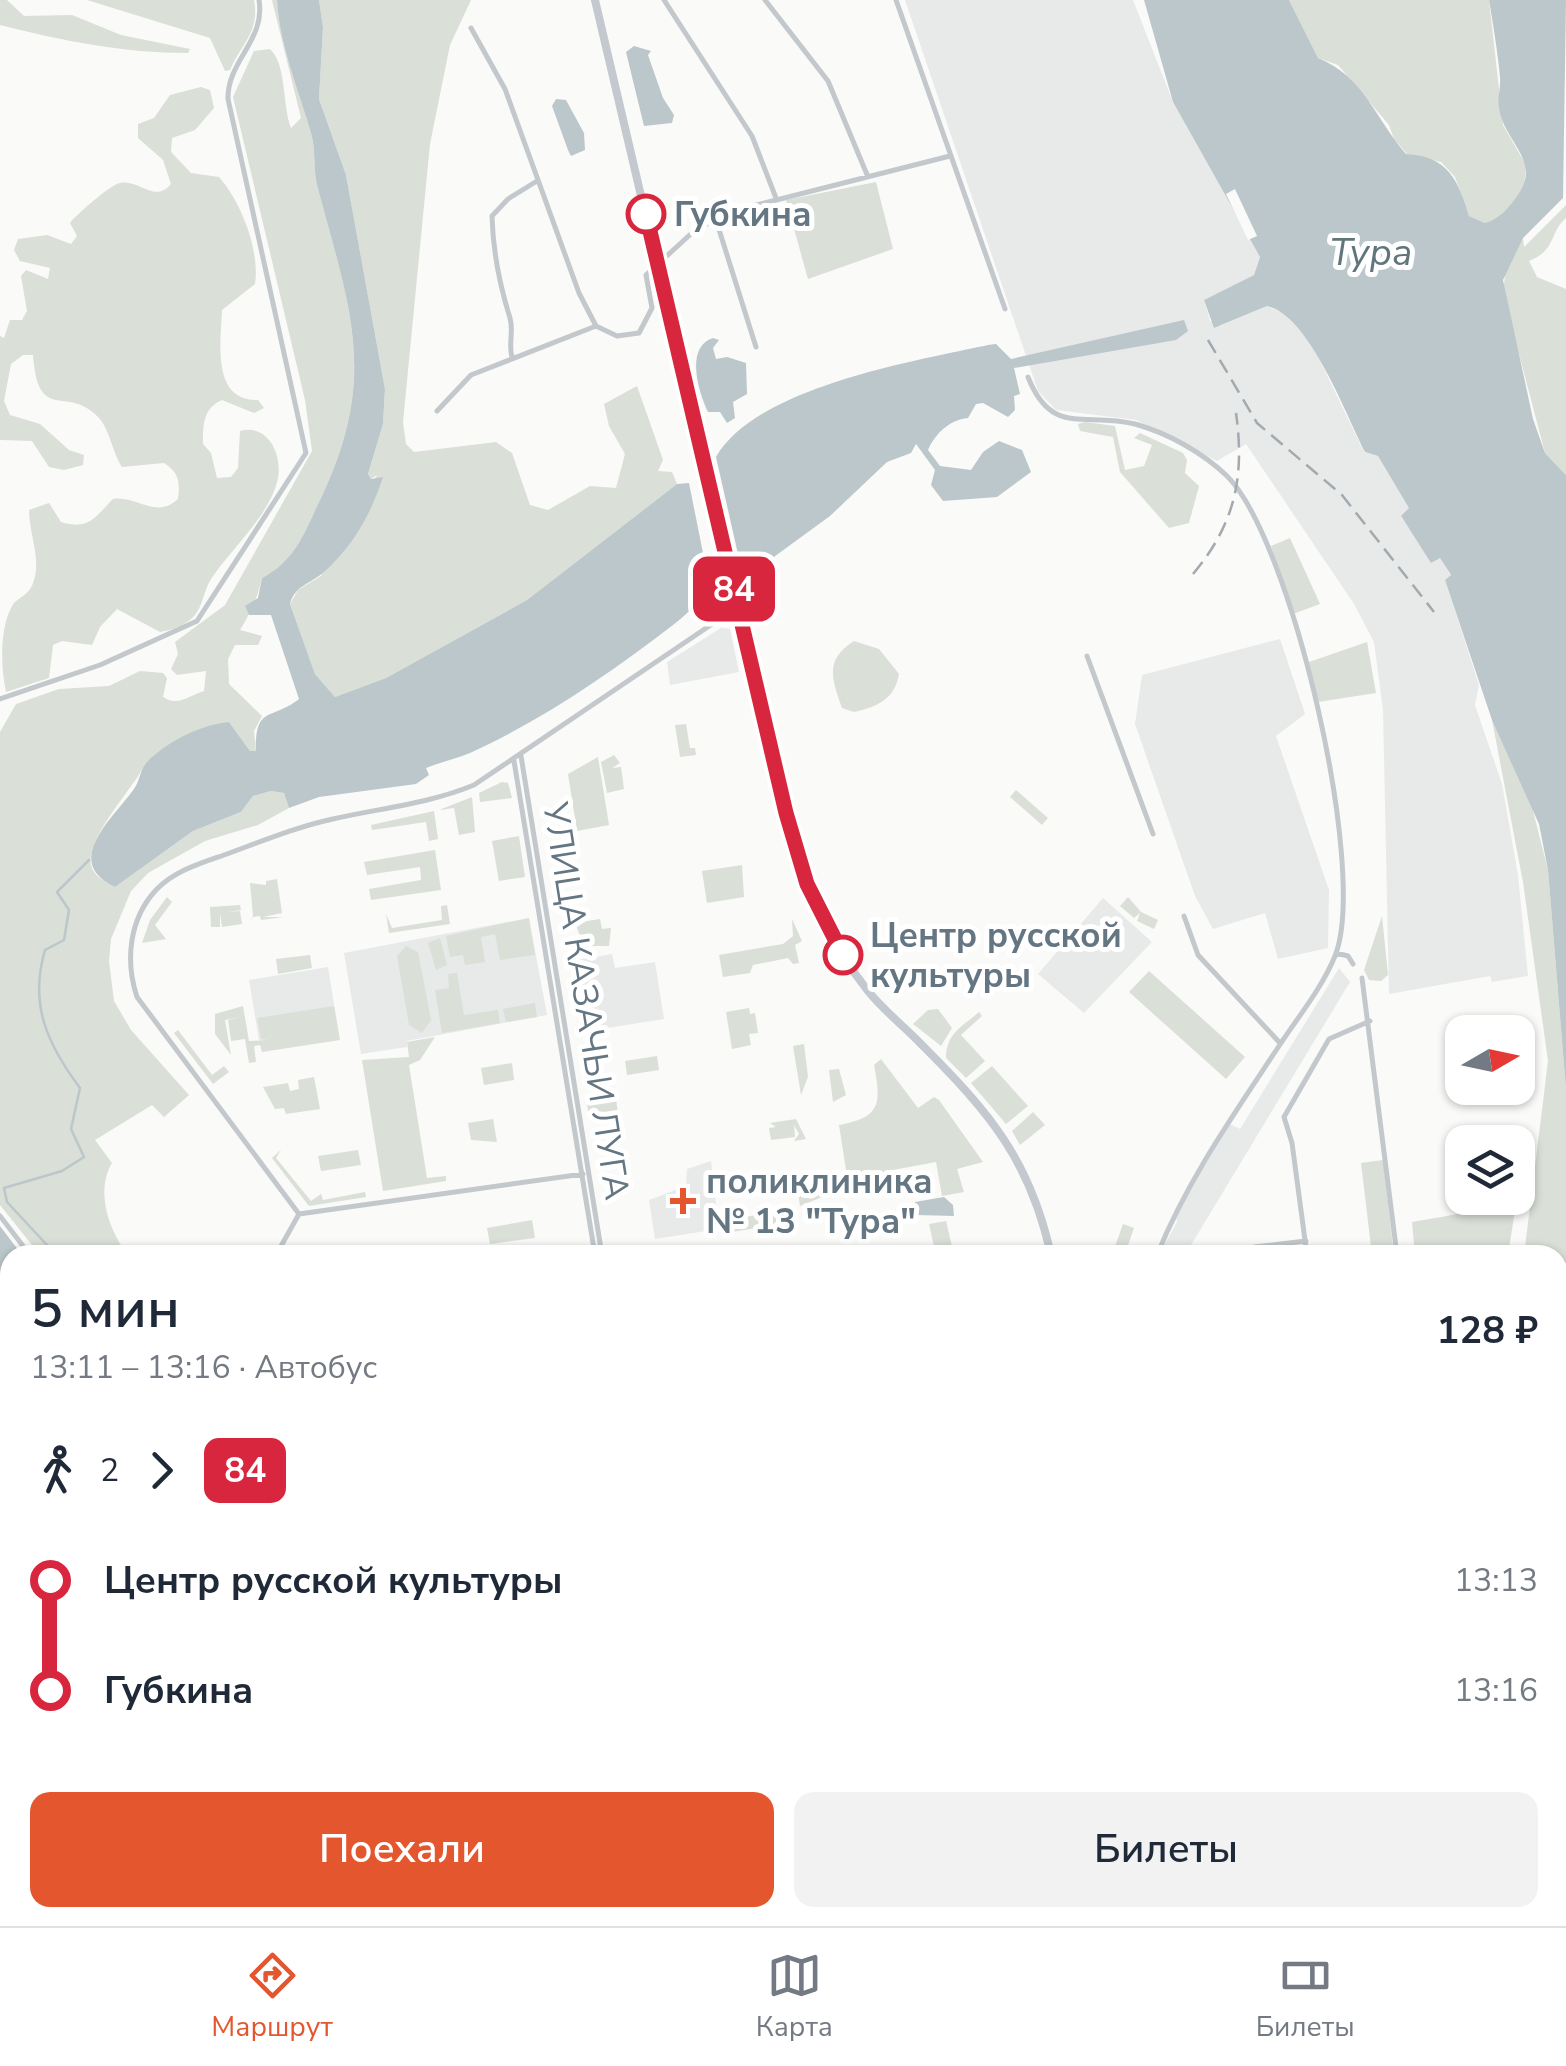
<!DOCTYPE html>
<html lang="ru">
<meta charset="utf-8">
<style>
body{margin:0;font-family:"Nunito Sans",sans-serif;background:#f2f2f3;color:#1f2937;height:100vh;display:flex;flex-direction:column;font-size:38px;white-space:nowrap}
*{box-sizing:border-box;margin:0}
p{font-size:32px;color:#747a83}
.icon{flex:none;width:55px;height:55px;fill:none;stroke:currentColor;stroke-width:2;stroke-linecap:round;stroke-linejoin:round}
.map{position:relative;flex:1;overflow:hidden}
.panel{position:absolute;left:0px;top:1245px;width:1568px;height:682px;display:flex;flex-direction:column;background:#fff;border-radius:30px 30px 0 0;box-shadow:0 2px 8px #0004}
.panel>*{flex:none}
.badge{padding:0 20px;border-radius:15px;font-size:35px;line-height:65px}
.needle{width:65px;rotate:81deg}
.buttons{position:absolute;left:1445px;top:1015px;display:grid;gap:20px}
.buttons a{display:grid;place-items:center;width:90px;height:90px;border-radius:20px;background:#fff;box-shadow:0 2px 8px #0004;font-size:50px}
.map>.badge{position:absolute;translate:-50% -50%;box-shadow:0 0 0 5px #fff}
.legs{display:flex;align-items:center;gap:15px;height:110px;padding:0 30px;font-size:32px}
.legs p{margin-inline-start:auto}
.summary{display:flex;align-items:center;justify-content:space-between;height:170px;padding:0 30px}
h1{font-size:55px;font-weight:600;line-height:75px}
.cta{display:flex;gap:20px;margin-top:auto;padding:20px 30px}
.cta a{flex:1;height:115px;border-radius:20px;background:#e4572e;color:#fff;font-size:40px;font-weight:600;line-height:115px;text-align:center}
.cta a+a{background:#f2f2f3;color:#1f2937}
ul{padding:0 30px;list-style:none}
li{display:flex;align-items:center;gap:35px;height:110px;font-size:38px}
li i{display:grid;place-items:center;width:15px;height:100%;margin:0 12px;background:currentColor}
li i::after{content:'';width:25px;height:25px;margin:-12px;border:8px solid;border-radius:50%;background:#fff}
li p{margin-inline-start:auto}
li:first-child i{background:linear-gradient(#0000 50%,currentColor 0)}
li:last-child i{background:linear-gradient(currentColor 50%,#0000 0)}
.tab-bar{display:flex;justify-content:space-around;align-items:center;height:140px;border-top:2px solid #e0e1e3;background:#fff;font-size:28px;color:#747a83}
.tab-bar a{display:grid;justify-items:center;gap:5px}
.tab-bar .on{color:#e4572e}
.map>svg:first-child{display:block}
.built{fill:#e8e9e9}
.green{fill:#dadfd7}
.water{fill:#bbc7cb}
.pier{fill:#fafaf8}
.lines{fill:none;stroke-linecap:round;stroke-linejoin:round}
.stream{stroke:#bbc7cb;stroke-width:2.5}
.minor{stroke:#c3c8cc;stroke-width:5}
.major{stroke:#c3c9ce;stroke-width:8}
.rail{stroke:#a2aab0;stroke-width:2.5;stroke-dasharray:15 8;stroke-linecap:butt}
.line-1-casing{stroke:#fff;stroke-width:22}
.line-1{stroke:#d7263d;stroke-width:15}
.stop-1-dot{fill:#fff;stroke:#d7263d;stroke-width:5}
.poi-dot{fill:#e4572e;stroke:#fff;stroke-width:4}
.labels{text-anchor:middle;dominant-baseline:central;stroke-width:10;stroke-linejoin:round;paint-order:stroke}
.stop-label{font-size:35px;font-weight:bold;fill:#657683;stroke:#fff;text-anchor:start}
.street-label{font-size:35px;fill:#657683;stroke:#fff}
.poi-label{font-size:35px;font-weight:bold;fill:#657683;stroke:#fff;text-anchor:start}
.water-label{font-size:38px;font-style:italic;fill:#60757c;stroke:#fff}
</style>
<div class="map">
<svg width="1566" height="1926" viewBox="0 0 1566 1926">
<rect width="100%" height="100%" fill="#fafaf8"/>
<!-- built -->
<path class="built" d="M905,0H1133L1173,102L1260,257L1254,275L1204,300L1210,321L1220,326L1267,306L1286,314L1314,348L1364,452L1378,456L1410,509L1401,517L1431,562L1440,558L1451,576L1445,580L1479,685L1475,705L1502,784L1518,875L1528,976L1492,982L1490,976L1389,994L1383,710L1374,642L1354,604L1246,444L1217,461L1136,420L1056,410L1038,391Z
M721,628L730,629L739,672L670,685L667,662Z
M1280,639L1305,714L1276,736L1329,890L1328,948L1278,959L1265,913L1213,929L1195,896L1135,724L1142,675Z
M1103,898L1152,942L1084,1013L1038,974Z
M529,918L547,1015L407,1041V1047L361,1054L344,953Z
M612,954L615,968L655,962L664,1019L582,1032L571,961Z
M328,967L339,1035L281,1044L259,1040L249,980Z
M1339,968L1350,982L1185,1255H1159L1177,1222L1176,1213L1230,1124L1240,1129Z
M711,1161L719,1229L655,1239L649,1200L686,1186L687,1169Z
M1558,1894L1566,1926H1405V1918H1558Z"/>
<!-- green -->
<path class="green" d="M0,0H7L24,16L72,15L121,35L190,49L188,53C123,53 64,41 0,25Z
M87,0H254C260,32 241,44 230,70L225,71L210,38Z
M272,0H277C279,44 299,91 311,133C316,150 313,168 317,185C350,310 380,377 319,502C304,534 295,562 262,578C257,599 251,612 240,630L262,636L258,645H235L228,659L229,684L262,716L254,731L256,751H250L229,722L145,764C134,789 74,849 95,873C99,879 109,883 115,887L193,831L241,812L253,796L271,791L284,793L289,808L258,825L205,841L148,873L131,891L111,939L109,961L114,1001L131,1030L189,1095L164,1117L152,1105L95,1140L112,1163C95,1191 109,1231 128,1255H40L0,1205V732L16,704L59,689L109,686L140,671L163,673L167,678L163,697C178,707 188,696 204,691L206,671L177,675L171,669L178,654L175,642L225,605L312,451L305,400L233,97L254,51L270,49C287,65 282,105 291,128L301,118Z
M319,0H471L450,45L430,144L403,422L406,444L414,452L496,442L512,453L530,505L548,510L590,486L616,488L625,454L609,426L604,404L637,386L663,460L658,471L672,472L677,484L527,600L386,678L335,697L315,674L290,604L298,590L321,576L377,475L371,479L368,474L383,424L385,389L346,175L319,99L323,27Z
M1289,0H1489L1503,125L1526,165L1524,189L1503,215L1485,223L1469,216L1455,177L1441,162L1407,154L1394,139L1389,125L1338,65L1318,58Z
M201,87L210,90L214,108L195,130L172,138L171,152L191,173L219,177C241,202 260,250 255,284L222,310C221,342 211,401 258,400L264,408L254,413L222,400C203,408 203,425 203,444L211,453L217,478L231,477L238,468L240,431C269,423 284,457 277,482C270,514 229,552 211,579C204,590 203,605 195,615C187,625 172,630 160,632L117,609L100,627L92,645L62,641L53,645L49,678L6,692C0,664 0,623 14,603C24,594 30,594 34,580C41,558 29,533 29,510L49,503L61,522C89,531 96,516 113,499C137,495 155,520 178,499C180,481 179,473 164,463L122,467C112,452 110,429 98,417C67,384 38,425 33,355H23L11,364L4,401L10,415L40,424L69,450L84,455L83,465L64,470L49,467L32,441L0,440V336L4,338L10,320H22L27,311L21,276L26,270L48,279L50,268L20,261L14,250L18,239L47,235L71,244L77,236L70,223C75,216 111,184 120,183C140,179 154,204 171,184L163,160L138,138V124L154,118L170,95Z
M876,182L893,249L808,279L786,200Z
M1566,205V218C1549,232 1557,250 1529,261L1537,277L1566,289V475L1545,453L1503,293L1506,266L1523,238L1524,247Z
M1085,422L1115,426L1125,470L1144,466L1152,445L1134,438L1140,433L1183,453L1187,460L1185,473L1199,486L1189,523L1169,528L1120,472L1113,437L1080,431L1078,424Z
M1290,538L1320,604L1293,614L1271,546Z
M854,641L879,649L899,674C895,699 877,707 854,712L842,708C832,679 824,660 854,641Z
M1367,642L1376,693L1318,702L1309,662Z
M1492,720L1528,791L1548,870L1566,1089V1346L1558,1343V1255H1524L1548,1061L1523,882Z
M686,724L690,748H695L696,755L680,757L675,725Z
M614,755L620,763L612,768L621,767L624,789L607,793L601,762Z
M598,757L609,825L577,831L568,774Z
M502,782L508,783L512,798L480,802L479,793Z
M1016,790L1048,818L1042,825L1010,797Z
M472,797L475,832L459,835L454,808L439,810Z
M434,811L438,839L429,841L426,822L372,830L371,825Z
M519,836L525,877L499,881L492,841Z
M435,850L441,890L371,900L369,889L421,880L420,867L367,875L364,862Z
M742,865L744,897L707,903L702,871Z
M277,879L282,913L263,917H283L261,920L260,916L253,917L249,923L253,916L250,883L266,885V881Z
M167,897L172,902L155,925L166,939L142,943L150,920Z
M1128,897L1141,912L1158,920L1154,929L1137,921L1140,913L1134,918L1120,906Z
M240,905L241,910L227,912L240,911L242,924L222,927L220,913V927H211L210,907Z
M447,905L450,924L389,933L386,914L392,928L442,920L441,906Z
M1382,916L1388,975L1381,981L1369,980L1364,970Z
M529,918L535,955L500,960L495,934L481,937L485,962L465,965L463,955L450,957L446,936Z
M600,919L602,929L611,928L609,946H584L575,923Z
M792,919L802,941L795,945L799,963L793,964L788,958L753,965L750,973L723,977L719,955L783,944L793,936Z
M440,938L447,965L436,970L428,943Z
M406,946L418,952L431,1020L422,1033L409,1025L397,956Z
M310,955L312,968L278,974L276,959Z
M1149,971L1245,1057L1226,1079L1129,992Z
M457,973L464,1015L498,1010L500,1023L442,1033L435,990L449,988L448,974Z
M535,1003L537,1017L506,1022L503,1009Z
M243,1006L249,1041L269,1040L261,1039L257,1018L334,1006L340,1040L262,1052L260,1045L254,1046L256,1062L249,1063L245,1039L231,1041L228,1020L241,1017L225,1020L231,1055L215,1034V1014Z
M749,1008L750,1014L755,1013L758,1033L749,1034L751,1045L732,1049L726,1012Z
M938,1009L952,1028L941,1046L913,1024L928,1010Z
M979,1012L982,1016L961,1035L985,1061L966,1078L946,1058C946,1032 965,1025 979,1012Z
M178,1030L212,1075L224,1066L229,1072L213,1084L174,1033Z
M435,1037L420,1060L409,1065L427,1178L446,1176V1181L383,1191L362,1060L409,1057L407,1042Z
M804,1044L808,1077L801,1095L793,1046Z
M657,1056L659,1070L627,1075L625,1061Z
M881,1059L918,1108L934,1097L939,1100L983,1162L957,1169L964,1192L942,1196L936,1162L893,1170L895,1182L849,1189L839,1125C882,1117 881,1103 874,1065Z
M512,1063L514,1080L484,1085L481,1068Z
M992,1066L1028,1106L1006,1124L971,1083Z
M839,1069L846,1095L833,1102L829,1070Z
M314,1077L320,1109L286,1114L284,1108L275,1109L263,1087L288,1083L290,1091L299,1089L298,1080Z
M616,1099L618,1114L589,1118L587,1103Z
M1033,1112L1045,1125L1020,1145L1012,1131Z
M493,1119L497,1142L471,1140L468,1123Z
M796,1119L806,1139L794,1141L799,1134L794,1125L795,1137L771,1140L769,1128L776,1127L770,1123Z
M281,1150L276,1158L311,1201L321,1194L323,1200L365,1192L366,1197L309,1206L272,1158Z
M358,1150L361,1165L321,1171L318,1156Z
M1383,1160L1394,1255H1372L1361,1163Z
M836,1187L837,1191L800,1206L798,1193Z
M1516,1204L1508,1255H1415L1412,1222Z
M785,1211L787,1223L732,1232L730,1222L737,1218Z
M532,1220L535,1238L490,1244L487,1228Z
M946,1221L954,1255H936L929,1224Z
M1123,1224L1134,1228L1126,1251L1133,1255H1112Z
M1558,1502L1566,1527V1659L1562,1671L1558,1665Z
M1066,1918H1152L1124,1926H1081Z
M1191,1918H1229L1232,1926H1164Z"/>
<!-- water -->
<path class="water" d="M277,0H319L323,27L319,99L346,175L385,389L383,424L368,474L371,479L383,477C371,514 353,546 324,572C312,583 294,586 290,604L315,674L335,697L386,678L527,600L677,484L689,483L703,553L719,560L738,554L716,457C756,387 915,361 988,345L996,344L1011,359L1184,320L1188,331L1176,340L1014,368L1020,394L1014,396L1015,410L1008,417L983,403L976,404L968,418C949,420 935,434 928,450L940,466L971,470L983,452L999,441L1022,450L1031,472L997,497L943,501L931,485L935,470L916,444L911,453L887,462L830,516L767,562L760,577H751L743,567C715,579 699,606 673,625C612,672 541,721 470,753C456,759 441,762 426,768L429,775L416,784L319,797L289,808L284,793L271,791L253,796L241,812L193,831L115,887C61,862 113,818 134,789C140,781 140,769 147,762C168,741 200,725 229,722L250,751H256C255,705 271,721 299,699L271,615H249L245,606L258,598L262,578C295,561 304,534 319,502C380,377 350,310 317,185C313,168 316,150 311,133C299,91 279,44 277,0Z
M1144,0H1289L1318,58C1364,76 1376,120 1406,154C1448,156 1458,180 1469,216L1485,223C1500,218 1506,211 1515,199C1545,162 1504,143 1499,108C1497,98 1501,88 1500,77C1498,54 1493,24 1489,0H1566L1563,198L1523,238L1503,280L1533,419L1545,453L1566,475V1089L1548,870L1539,824L1492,720L1445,580L1451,575L1440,558L1431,563L1401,516L1409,508L1378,456L1365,452C1346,415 1309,315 1267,306L1214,328L1204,300L1254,275L1260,257L1173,102Z
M634,46L651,51L648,55L663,98L674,115L672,123L644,126L626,52Z
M556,99L566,100L584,133L585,150L571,156L568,150L552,106Z
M713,338L719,340L713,348L716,359L727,357L746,363L747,394L733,402L735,418L727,423L720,412H708C698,391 685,347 713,338Z
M944,1197L953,1205L954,1216L917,1215L915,1202Z
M0,1226L22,1255H10V1355L0,1343Z
M0,1392L10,1404V1677L0,1678Z"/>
<!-- pier -->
<path class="pier" d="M1235,189L1257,236L1248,240L1226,194Z"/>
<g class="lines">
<!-- stream -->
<path class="stream" d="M35,1255L47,1245L7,1202L4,1188L62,1171L84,1157L71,1129L80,1088C47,1044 29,1004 45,950L64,940L69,910L57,892L89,860
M0,1731H10
M638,1918H643"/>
<!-- minor -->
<path class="minor" d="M664,0L752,136L776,198
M765,0L828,81L868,177
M896,0L1005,309
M471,28L505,89L579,293L596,326L617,336L639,333L652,308L646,275L694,231L729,212L950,156
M716,220L756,347
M512,357C508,344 514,331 510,318C499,283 493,253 492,216L508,199L537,181
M1028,377C1052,438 1086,411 1135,424C1168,433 1203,453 1227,476C1291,539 1369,871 1335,956C1322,988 1298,1017 1279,1046C1234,1114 1188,1179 1157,1255
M437,411L471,375L596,326
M1087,656L1153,834
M0,699L100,665L197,621L306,453L228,99C227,61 266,40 259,0
M521,756L602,1255
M514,761L595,1255
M1184,916L1198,955L1280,1043
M1336,953L1348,956L1353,964
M1362,978L1397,1255
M299,1214L137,997C125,961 129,919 156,890C174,871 201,863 224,855C260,842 296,827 333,819C381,808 428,804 474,785L721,618L739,610
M299,1214L583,1174
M0,1216L30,1255
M1254,1247L1306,1241
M276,1255L299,1214
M1307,1255L1292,1143L1284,1117L1329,1039L1370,1021
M0,1362L10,1374
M1558,1375L1566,1380
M0,1691L10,1690
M0,1745L10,1744
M58,1918L59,1926
M132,1918L134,1926
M247,1918L249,1926
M382,1918L383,1926
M486,1918L487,1926
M623,1918L624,1926
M730,1918L736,1926
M821,1918L822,1926
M959,1918L960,1926
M1374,1918L1375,1926
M676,1926L692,1918
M1034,1926L1062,1920L1077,1926
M1135,1926L1166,1918"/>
<!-- major -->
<path class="major" d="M595,0L786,813C803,878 826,939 868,991C884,1011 905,1027 922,1045C990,1113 1030,1160 1051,1255
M0,1704L10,1703
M1238,1918L1241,1926
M1248,1918L1251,1926"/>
<!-- rail -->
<path class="rail" d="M1208,340L1257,423L1342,495L1434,612
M1193,574C1235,524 1245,477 1236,413
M1263,1918L1266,1926"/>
</g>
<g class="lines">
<!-- line-1 casing -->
<g class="line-1-casing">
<path id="line-1" d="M646,214L786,813L807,884L843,955"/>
</g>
<!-- line-1 -->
<use href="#line-1" class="line-1"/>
</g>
<!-- markers -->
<g class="stop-1-dot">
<circle cx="646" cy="214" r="18"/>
<circle cx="843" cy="955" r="18"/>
</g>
<path class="poi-dot" d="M678 1186h10v10h10v10h-10v10h-10v-10h-10v-10h10z"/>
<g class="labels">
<!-- stop labels -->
<g class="stop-label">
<text x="674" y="214">Губкина</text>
<text x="870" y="935">Центр русской<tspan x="870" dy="40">культуры</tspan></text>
</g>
<!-- street labels -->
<g class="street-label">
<text transform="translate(586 1001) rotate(81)">УЛИЦА КАЗАЧЬИ ЛУГА</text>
</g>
<!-- poi labels -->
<g class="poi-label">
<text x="706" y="1181">поликлиника<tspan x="706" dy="40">№ 13 "Тура"</tspan></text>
</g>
<!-- water labels -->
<g class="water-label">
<text x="1371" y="252">Тура</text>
</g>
</g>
</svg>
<div class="buttons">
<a><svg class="needle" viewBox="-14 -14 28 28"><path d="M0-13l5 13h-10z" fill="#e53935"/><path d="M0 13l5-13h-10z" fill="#747a83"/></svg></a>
<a><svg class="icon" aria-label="layers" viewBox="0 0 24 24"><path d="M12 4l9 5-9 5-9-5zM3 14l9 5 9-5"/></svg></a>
</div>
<b class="badge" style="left:734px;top:589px;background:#d7263d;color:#fff">84</b>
<section class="panel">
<div class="summary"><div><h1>5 мин</h1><p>13:11 – 13:16 · Автобус</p></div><b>128 ₽</b></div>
<div class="legs"><svg class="icon" aria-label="walk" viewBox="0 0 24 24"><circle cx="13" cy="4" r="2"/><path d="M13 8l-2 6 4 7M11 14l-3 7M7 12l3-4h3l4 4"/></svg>2<svg class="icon" aria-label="forward" viewBox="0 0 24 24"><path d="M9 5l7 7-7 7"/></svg><b class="badge" style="background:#d7263d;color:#fff">84</b></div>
<ul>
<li><i style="color:#d7263d"></i><b>Центр русской культуры</b><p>13:13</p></li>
<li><i style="color:#d7263d"></i><b>Губкина</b><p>13:16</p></li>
</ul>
<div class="cta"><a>Поехали</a><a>Билеты</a></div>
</section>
</div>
<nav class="tab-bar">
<a class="on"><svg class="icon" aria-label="directions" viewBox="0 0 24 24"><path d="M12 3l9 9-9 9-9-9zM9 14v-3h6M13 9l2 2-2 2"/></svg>Маршрут</a>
<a><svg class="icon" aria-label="map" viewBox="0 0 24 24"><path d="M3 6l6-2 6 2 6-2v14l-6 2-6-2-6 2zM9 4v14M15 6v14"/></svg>Карта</a>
<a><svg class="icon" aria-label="tickets" viewBox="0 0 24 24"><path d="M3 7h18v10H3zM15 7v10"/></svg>Билеты</a>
</nav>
